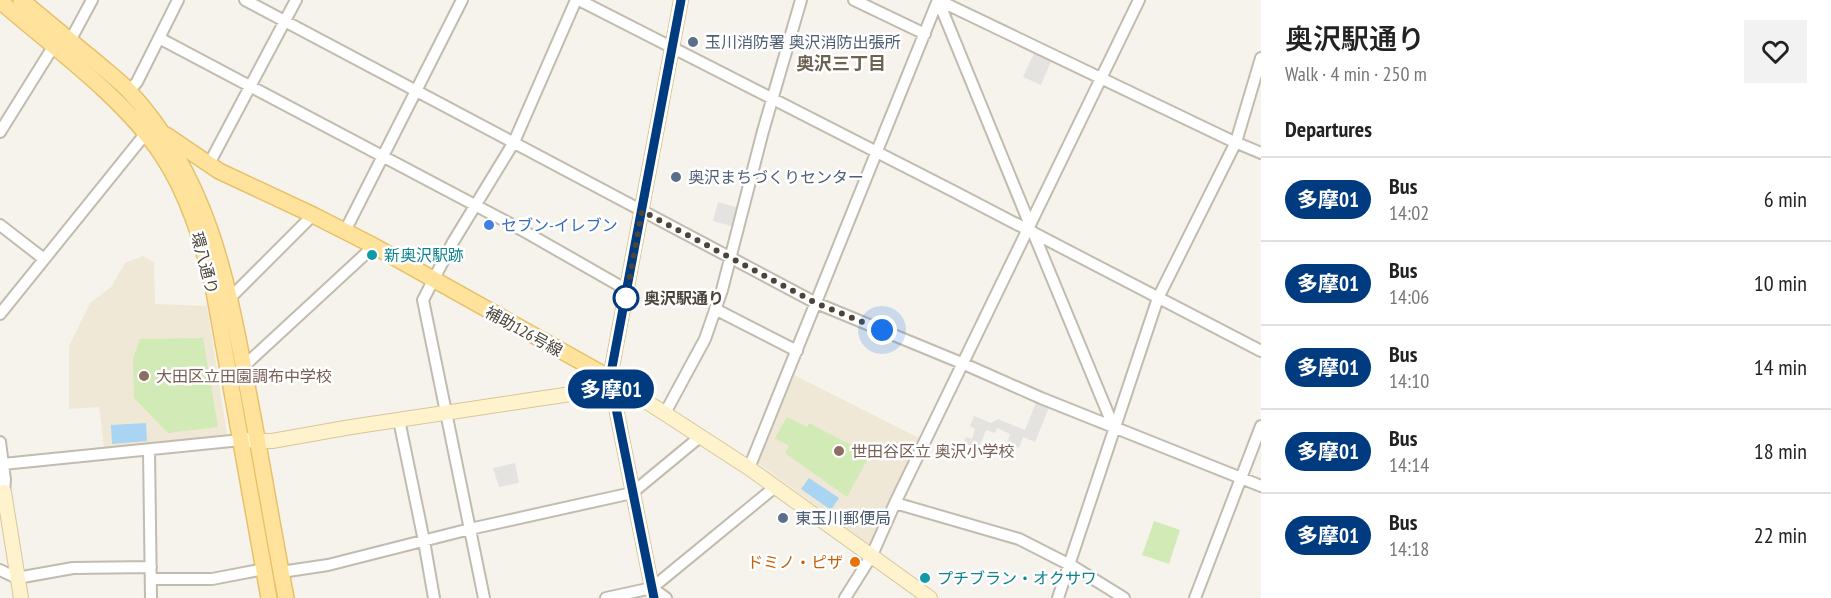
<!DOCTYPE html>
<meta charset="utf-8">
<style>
body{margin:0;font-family:"PT Sans Narrow","Noto Sans JP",sans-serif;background:#f2f2f2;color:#222;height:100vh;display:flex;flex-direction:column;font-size:22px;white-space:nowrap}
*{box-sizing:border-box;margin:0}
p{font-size:20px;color:#767676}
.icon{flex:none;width:33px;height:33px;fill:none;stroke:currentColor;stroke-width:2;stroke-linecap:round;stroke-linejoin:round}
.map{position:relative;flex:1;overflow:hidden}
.sheet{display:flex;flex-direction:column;background:#fff;width:570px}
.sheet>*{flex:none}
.badge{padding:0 12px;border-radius:20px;font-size:21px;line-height:39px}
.you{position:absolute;width:30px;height:30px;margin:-15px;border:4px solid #fff;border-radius:50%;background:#1a73e8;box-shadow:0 0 0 9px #1a73e833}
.map>.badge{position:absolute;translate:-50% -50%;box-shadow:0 0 0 3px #fff}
h2{padding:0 24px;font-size:22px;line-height:54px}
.round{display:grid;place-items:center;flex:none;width:63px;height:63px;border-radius:0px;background:#f2f2f2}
.overview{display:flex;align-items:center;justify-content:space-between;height:102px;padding:0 24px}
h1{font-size:28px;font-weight:600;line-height:45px}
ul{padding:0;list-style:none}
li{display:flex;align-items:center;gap:18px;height:84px;padding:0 24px;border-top:2px solid #e0e0e0}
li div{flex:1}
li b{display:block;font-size:22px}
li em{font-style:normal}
li .badge{min-width:66px;font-weight:700;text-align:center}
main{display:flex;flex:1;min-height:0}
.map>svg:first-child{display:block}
.education{fill:#efe8d6}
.green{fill:#d2eab5}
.parking{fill:#e5e3e0}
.water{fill:#a9d4f2}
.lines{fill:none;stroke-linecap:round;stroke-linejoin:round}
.street-casing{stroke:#c2bbae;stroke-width:14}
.secondary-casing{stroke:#d6c79b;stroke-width:16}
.primary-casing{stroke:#e6c16a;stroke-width:18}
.street{stroke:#fff;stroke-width:10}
.secondary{stroke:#fff3cd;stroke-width:14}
.primary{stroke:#ffe39c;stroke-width:15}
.line-casing{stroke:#fff;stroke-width:14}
.line{stroke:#003b80;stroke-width:9}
.walk{stroke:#4b4439;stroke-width:6;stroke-dasharray:0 10.8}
.service-dot{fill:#5c6f8a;stroke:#fff;stroke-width:2}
.shop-dot{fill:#3f7fe0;stroke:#fff;stroke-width:2}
.culture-dot{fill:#0f9aa8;stroke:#fff;stroke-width:2}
.stop-dot{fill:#fff;stroke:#003b80;stroke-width:3}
.education-dot{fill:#8d6e63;stroke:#fff;stroke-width:2}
.food-dot{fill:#e8710a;stroke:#fff;stroke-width:2}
.labels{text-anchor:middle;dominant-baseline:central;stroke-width:5;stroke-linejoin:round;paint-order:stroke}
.service-label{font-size:16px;fill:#4e5e75;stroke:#fff;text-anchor:start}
.shop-label{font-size:16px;fill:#366cbe;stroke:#fff;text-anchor:start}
.culture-label{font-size:16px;fill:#0d838f;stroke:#fff;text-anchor:start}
.street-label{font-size:16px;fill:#4b4439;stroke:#fff}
.stop-label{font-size:16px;font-weight:bold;fill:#4b4439;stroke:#fff;text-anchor:start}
.education-label{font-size:16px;fill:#785e54;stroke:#fff;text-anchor:start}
.food-label{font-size:16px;fill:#c56008;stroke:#fff;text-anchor:end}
.neighbourhood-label{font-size:18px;font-weight:bold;fill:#6e6250;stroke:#fff}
</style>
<main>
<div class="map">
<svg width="1261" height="598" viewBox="0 0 1261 598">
<rect width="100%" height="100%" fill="#f6f3ec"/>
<!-- education -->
<path class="education" d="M143,256L154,262L155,304L207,306L227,434L153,444L104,448L99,407L69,409V346L90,303L111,287L125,263Z
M794,375L921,439L870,545L758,463Z"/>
<!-- green -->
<path class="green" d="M203,338L218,427L168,433L134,398L133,359L140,339Z
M787,417L807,427L809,423L870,455L847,497L785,453L789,446L775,438Z
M1154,521L1180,530L1169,564L1142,555Z"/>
<!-- parking -->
<path class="parking" d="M1035,51L1052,59L1041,85L1023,77Z
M718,202L740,208L735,227L713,221Z
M1037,400L1050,405L1035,442L1023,437L1019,448L1007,443L1010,434L997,428L995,433L986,430L978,449L963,443L966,437L972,439L975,429L970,426L974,416L991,423L998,419L1025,430Z
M515,463L519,483L499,487L493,468Z"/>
<!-- water -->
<path class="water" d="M146,423L147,441L112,444L111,425Z
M809,478L839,498L831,510L801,489Z"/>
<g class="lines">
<!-- street casing -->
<g class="street-casing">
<path id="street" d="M245,0L816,303L964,364L1041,398L1261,486
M579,0L953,191L1261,351
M854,0L925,34
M938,0L1230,140L1261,153
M938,0L1030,225
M159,38L522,230L627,290
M70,41L92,0
M129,91L137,82L178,0
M0,132L53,47
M209,164L296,0
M0,225L44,259
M345,231L462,0
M1033,232L1114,428
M230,298L313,215
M715,309L797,351
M0,314L146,133
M244,366L374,246
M665,413L705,339L722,290L763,131L801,0
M399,420L424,541L434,598
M0,442L5,480L4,492L0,491
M149,450L151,598
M3,464L241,440
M749,468L938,0
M895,503L1019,539L1074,567L1124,598
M0,570L17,578L73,568L151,567
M281,572L328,565L470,529L632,493L701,436
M151,579H212L264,569
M652,588L666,598
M484,598L423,300L453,242L514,142L576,0
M606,598L652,588L775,487
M845,598L872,555L895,503L1139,0
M1058,598L1158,298L1236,142L1261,58
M1195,598L1261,426"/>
</g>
<!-- secondary casing -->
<g class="secondary-casing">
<path id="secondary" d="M610,378L749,468L930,598
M241,440L272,441L351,427L611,388
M4,492L21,598
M654,598L610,378L681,0"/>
</g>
<!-- primary casing -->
<g class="primary-casing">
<path id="primary" d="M21,0C46,20 70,41 95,61C106,71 119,80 129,91C210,179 228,284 249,396C262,463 273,531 286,598
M0,1C53,47 123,97 162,155C188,194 202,241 213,286L269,598
M166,135L219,171L313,215L374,246L610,378"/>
</g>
<!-- street -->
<use href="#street" class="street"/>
<!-- secondary -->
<use href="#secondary" class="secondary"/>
<!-- primary -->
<use href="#primary" class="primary"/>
</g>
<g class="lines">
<!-- line casing -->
<g class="line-casing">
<path id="line" d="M654,598L610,378L681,0"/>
</g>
<!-- line -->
<use href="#line" class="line"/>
<!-- walk -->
<path class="walk" d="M626,298L642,211L816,303L882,330"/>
</g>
<!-- markers -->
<g class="service-dot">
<circle cx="693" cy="42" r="6"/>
<circle cx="676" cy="177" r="6"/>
<circle cx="783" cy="518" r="6"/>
</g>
<circle class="shop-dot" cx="489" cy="225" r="6"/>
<g class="culture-dot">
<circle cx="372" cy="255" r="6"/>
<circle cx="925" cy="578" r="6"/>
</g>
<circle class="stop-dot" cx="626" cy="298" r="12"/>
<g class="education-dot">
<circle cx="144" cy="376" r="6"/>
<circle cx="839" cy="451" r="6"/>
</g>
<circle class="food-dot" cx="855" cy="562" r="6"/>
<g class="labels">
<!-- service labels -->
<g class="service-label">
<text x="705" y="42">玉川消防署 奥沢消防出張所</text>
<text x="688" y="177">奥沢まちづくりセンター</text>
<text x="795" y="518">東玉川郵便局</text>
</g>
<!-- shop labels -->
<g class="shop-label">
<text x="501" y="225">セブン-イレブン</text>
</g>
<!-- culture labels -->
<g class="culture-label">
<text x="384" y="255">新奥沢駅跡</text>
<text x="937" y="578">プチブラン・オクサワ</text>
</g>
<!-- street labels -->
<g class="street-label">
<text transform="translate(205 263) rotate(75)">環八通り</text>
<text transform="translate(524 331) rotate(29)">補助126号線</text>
</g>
<!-- stop labels -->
<g class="stop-label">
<text x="644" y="298">奥沢駅通り</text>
</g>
<!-- education labels -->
<g class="education-label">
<text x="156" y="376">大田区立田園調布中学校</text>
<text x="851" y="451">世田谷区立 奥沢小学校</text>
</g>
<!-- food labels -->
<g class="food-label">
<text x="843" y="562">ドミノ・ピザ</text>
</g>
<!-- neighbourhood labels -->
<g class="neighbourhood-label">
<text x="841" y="63">奥沢三丁目</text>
</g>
</g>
</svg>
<div class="you" style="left:882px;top:330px"></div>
<b class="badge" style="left:611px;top:389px;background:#003b80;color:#fff">多摩01</b>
</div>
<section class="sheet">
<div class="overview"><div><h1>奥沢駅通り</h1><p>Walk · 4 min · 250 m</p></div><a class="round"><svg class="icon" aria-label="heart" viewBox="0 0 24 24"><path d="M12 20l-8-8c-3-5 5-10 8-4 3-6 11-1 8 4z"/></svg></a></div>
<h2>Departures</h2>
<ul>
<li><span class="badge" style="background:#003b80;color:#fff">多摩01</span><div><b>Bus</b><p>14:02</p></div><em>6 min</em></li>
<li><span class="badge" style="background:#003b80;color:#fff">多摩01</span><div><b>Bus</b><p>14:06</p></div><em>10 min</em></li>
<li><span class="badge" style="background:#003b80;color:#fff">多摩01</span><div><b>Bus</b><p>14:10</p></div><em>14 min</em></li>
<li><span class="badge" style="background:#003b80;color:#fff">多摩01</span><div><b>Bus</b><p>14:14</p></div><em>18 min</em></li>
<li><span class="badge" style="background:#003b80;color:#fff">多摩01</span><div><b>Bus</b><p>14:18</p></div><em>22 min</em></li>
</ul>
</section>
</main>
